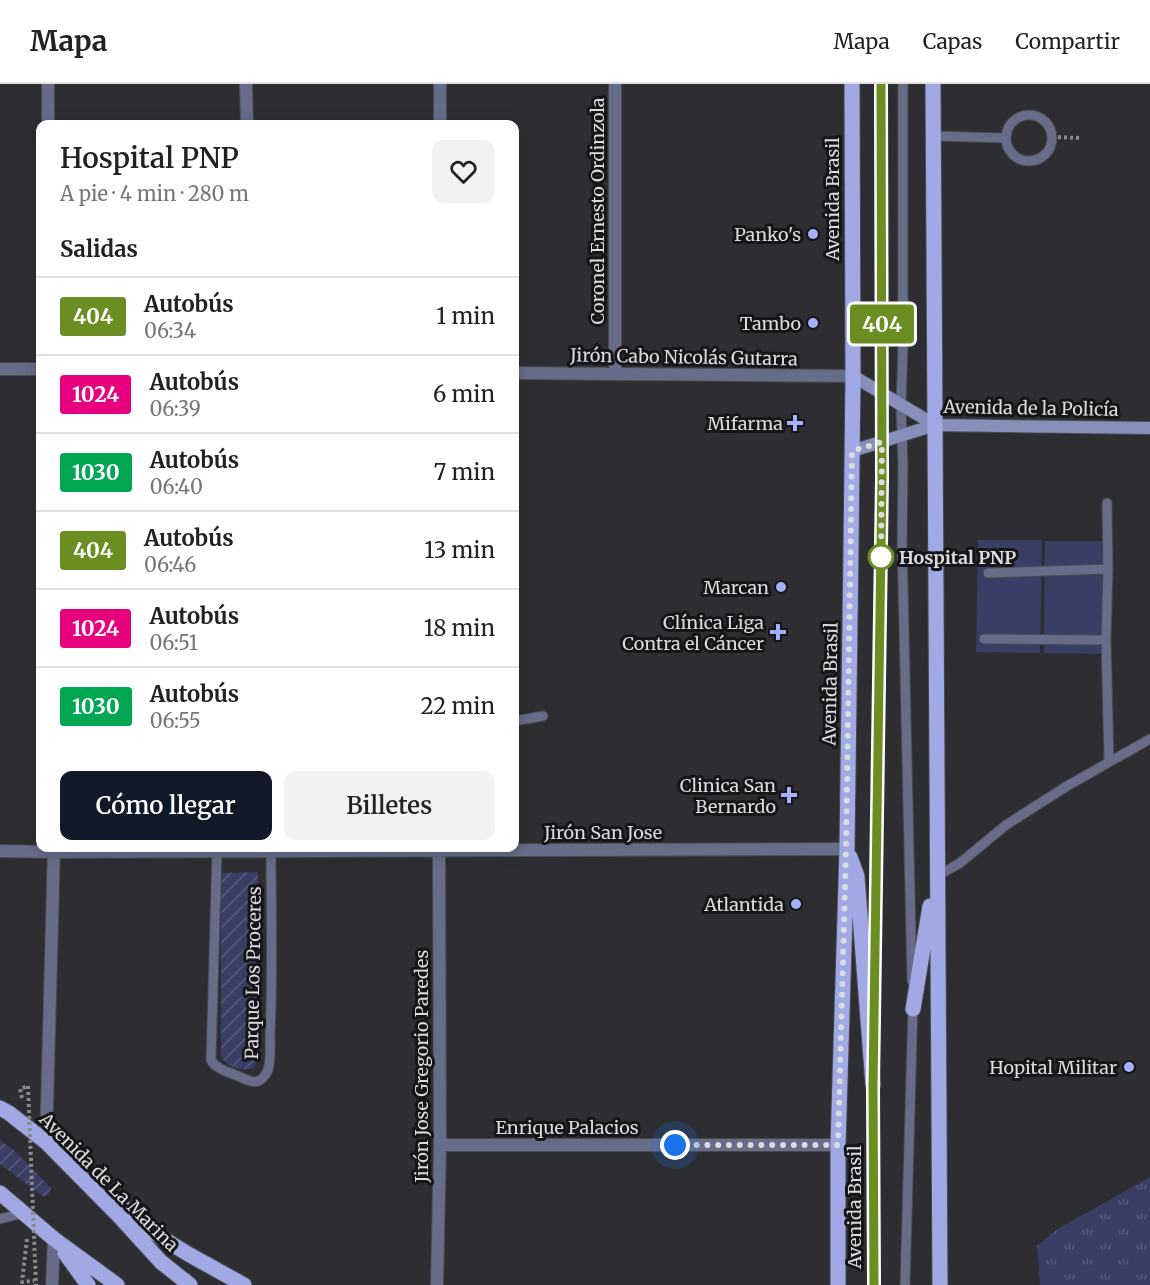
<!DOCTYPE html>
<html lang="es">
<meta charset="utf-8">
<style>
body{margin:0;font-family:Merriweather,serif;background:#f2f2f2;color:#222;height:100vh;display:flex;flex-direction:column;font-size:22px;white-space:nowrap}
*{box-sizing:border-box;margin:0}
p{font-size:20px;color:#767676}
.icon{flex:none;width:33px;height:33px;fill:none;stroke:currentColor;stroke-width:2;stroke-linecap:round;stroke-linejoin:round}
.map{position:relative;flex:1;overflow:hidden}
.drawer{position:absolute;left:36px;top:36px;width:483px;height:732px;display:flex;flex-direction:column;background:#fff;border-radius:12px;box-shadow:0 3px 15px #0003}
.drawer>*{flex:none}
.badge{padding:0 12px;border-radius:4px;font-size:21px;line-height:39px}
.you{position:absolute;width:30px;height:30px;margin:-15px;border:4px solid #fff;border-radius:50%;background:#1a73e8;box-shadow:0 0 0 9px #1a73e833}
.map>.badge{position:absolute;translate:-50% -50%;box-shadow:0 0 0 3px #fff}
h2{padding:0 24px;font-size:22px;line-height:54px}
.round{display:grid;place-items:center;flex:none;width:63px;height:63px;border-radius:12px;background:#f2f2f2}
.headline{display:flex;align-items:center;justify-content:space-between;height:102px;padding:0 24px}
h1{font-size:28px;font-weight:600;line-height:45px}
.action{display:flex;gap:12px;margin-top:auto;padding:12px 24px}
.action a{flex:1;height:69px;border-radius:12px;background:#111827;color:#fff;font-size:24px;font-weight:600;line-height:69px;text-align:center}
.action a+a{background:#f2f2f2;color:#222}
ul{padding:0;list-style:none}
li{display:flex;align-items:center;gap:18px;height:78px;padding:0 24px;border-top:2px solid #e0e0e0}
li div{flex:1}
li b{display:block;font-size:22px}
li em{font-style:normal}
li .badge{min-width:66px;font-weight:700;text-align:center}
header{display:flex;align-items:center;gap:36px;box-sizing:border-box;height:84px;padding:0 30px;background:#fff;border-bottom:2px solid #e0e0e0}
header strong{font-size:28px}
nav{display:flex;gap:33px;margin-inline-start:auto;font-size:21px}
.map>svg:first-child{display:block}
.grass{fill:url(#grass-tufts)}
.garden{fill:url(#garden-furrows)}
.pitch{fill:#393e64}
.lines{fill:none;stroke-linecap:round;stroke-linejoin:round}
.lane-casing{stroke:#494a4e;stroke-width:11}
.street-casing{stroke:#494a4e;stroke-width:14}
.secondary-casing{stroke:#494a4e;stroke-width:14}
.primary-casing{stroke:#494a4e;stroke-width:17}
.path{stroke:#88898d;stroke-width:4;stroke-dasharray:3 3;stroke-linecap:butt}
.lane{stroke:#676c88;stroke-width:9}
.street{stroke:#676c88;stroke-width:12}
.secondary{stroke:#878fbb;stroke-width:12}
.primary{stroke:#a0a9e3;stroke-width:15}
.path-bridge{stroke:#88898d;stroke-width:4;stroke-dasharray:3 3;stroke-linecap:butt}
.line-casing{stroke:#fff;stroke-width:14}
.line{stroke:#6b8e23;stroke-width:9}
.walk{stroke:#dbdcdf;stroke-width:6;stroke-dasharray:0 10.8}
.poi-dot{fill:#a6b1fc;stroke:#161618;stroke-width:2}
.stop-dot{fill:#fff;stroke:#6b8e23;stroke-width:3}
.labels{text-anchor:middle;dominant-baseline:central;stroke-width:6;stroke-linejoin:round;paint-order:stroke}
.street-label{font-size:18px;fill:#dbdcdf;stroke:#161618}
.poi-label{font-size:18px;fill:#dbdcdf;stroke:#161618;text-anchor:end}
.stop-label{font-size:18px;font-weight:bold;fill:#dbdcdf;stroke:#161618;text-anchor:start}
</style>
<header>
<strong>Mapa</strong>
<nav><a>Mapa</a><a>Capas</a><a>Compartir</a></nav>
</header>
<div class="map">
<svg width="1150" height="1201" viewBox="0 0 1150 1201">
<defs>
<pattern id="grass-tufts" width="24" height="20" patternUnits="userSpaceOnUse" patternTransform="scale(1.5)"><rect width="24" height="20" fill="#393e64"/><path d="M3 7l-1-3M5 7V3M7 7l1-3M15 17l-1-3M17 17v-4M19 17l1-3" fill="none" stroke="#55597a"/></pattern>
<pattern id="garden-furrows" width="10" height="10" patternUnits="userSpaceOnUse" patternTransform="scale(1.5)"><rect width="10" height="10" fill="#393e64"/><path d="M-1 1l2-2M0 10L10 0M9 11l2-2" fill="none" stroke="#55597a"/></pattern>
</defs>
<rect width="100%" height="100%" fill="#2d2e32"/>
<!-- grass -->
<path class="grass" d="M1150,1093V1201H1040L1037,1162L1056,1146Z"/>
<!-- garden -->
<path class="garden" d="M258,788V975L254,984C240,987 230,985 221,973V789Z
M0,1056L15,1067L51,1104L49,1110L44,1113L0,1080Z"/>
<!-- pitch -->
<path class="pitch" d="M978,456H1042L1040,569L976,568Z
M1045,457H1110L1108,570L1044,569Z"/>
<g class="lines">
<!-- lane casing -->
<g class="lane-casing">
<path id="lane" d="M903,0V263L901,321L903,383L902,458L912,897
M1006 54a23 23 0 1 1 46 0a23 23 0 1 1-46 0Z
M933,52L1006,54
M1107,419L1108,485L1106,556L1109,678
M988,489L1108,485
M984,555L1106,556
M514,637L543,632
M217,767L211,976C216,985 228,988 238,992C250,998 260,1003 268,986C271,979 270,960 270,950C273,889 271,828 271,767
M937,792L960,779L1006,741L1067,702L1150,655
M875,941L882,395L881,0
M874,996V1201
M0,1135L24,1129
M905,1201L913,920"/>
</g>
<!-- street casing -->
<g class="street-casing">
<path id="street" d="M246,0L247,40
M615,0V290
M48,40V0
M440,40V0
M0,285H40
M514,289L853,292
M0,767L54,768L847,765
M46,1058L54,764
M440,1061H838
M52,1201L54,1155
M437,1201L440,1061L439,764"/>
</g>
<!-- secondary casing -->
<g class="secondary-casing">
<path id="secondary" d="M853,292L935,341L1150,344
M852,367L935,341"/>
</g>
<!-- primary casing -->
<g class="primary-casing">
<path id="primary" d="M933,0L940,1201
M850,773L857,792L873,1001
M913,925L930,822
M0,1024L9,1029L46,1058L120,1133L161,1178L190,1201
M0,1109L54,1155L117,1201
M119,1120L151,1147L188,1170L244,1201
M65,1169L88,1201
M838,1201V1061L847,765L851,464L853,292L852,0"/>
</g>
<!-- path -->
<path class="path" d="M1052,53L1080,54
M22,1014L20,1005L28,1002
M27,1155L22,1198L34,1197"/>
<!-- lane -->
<use href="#lane" class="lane"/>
<!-- street -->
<use href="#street" class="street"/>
<!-- secondary -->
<use href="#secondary" class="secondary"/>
<!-- primary -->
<use href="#primary" class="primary"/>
<!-- path-bridge -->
<path class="path-bridge" d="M28,1002L36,1201"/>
</g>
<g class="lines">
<!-- line casing -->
<g class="line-casing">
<path id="line" d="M874,1201L873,1001L882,395L881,0"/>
</g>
<!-- line -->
<use href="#line" class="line"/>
<!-- walk -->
<path class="walk" d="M675,1061H838L846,765L852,367L882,358L881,473"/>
</g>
<!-- markers -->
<g class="poi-dot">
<circle cx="813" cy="150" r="6"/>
<circle cx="813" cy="239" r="6"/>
<path d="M792 330h6v6h6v6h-6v6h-6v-6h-6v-6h6z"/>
<circle cx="781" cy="503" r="6"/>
<path d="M775 539h6v6h6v6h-6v6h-6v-6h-6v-6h6z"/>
<path d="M786 702h6v6h6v6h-6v6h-6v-6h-6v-6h6z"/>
<circle cx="796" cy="820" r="6"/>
<circle cx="1129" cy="983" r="6"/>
</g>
<circle class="stop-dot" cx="881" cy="473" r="12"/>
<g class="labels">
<!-- street labels -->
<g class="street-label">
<text transform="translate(832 115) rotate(-90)">Avenida Brasil</text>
<text transform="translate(597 127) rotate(-90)">Coronel Ernesto Ordinzola</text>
<text transform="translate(684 273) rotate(1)">Jirón Cabo Nicolás Gutarra</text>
<text transform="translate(1031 324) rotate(1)">Avenida de la Policía</text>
<text transform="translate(830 600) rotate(-89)">Avenida Brasil</text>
<text x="603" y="748">Jirón San Jose</text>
<text transform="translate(253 889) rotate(-89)">Parque Los Proceres</text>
<text transform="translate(421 982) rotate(-90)">Jirón Jose Gregorio Paredes</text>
<text x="567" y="1043">Enrique Palacios</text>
<text transform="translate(109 1098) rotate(45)">Avenida de La Marina</text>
<text transform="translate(854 1123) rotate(-90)">Avenida Brasil</text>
</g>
<!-- poi labels -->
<g class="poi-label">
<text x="801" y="150">Panko's</text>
<text x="801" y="239">Tambo</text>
<text x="783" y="339">Mifarma</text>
<text x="769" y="503">Marcan</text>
<text x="764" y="538">Clínica Liga<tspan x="764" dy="21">Contra el Cáncer</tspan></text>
<text x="776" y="701">Clinica San<tspan x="776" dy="21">Bernardo</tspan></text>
<text x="784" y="820">Atlantida</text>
<text x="1117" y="983">Hopital Militar</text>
</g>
<!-- stop labels -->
<g class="stop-label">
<text x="899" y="473">Hospital PNP</text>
</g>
</g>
</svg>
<div class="you" style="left:675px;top:1061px"></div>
<b class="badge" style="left:882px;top:240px;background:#6b8e23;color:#fff">404</b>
<section class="drawer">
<div class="headline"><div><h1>Hospital PNP</h1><p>A pie · 4 min · 280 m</p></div><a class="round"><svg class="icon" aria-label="heart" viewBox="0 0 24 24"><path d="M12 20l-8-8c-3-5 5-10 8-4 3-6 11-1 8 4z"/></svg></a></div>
<h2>Salidas</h2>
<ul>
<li><span class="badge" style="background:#6b8e23;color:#fff">404</span><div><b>Autobús</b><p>06:34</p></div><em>1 min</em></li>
<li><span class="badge" style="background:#e6007e;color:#fff">1024</span><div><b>Autobús</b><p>06:39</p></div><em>6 min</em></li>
<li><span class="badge" style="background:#00a651;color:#fff">1030</span><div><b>Autobús</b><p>06:40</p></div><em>7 min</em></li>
<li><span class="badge" style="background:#6b8e23;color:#fff">404</span><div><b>Autobús</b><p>06:46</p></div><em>13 min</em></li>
<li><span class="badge" style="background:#e6007e;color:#fff">1024</span><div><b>Autobús</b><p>06:51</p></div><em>18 min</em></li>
<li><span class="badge" style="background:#00a651;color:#fff">1030</span><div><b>Autobús</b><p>06:55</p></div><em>22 min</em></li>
</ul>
<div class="action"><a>Cómo llegar</a><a>Billetes</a></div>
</section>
</div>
